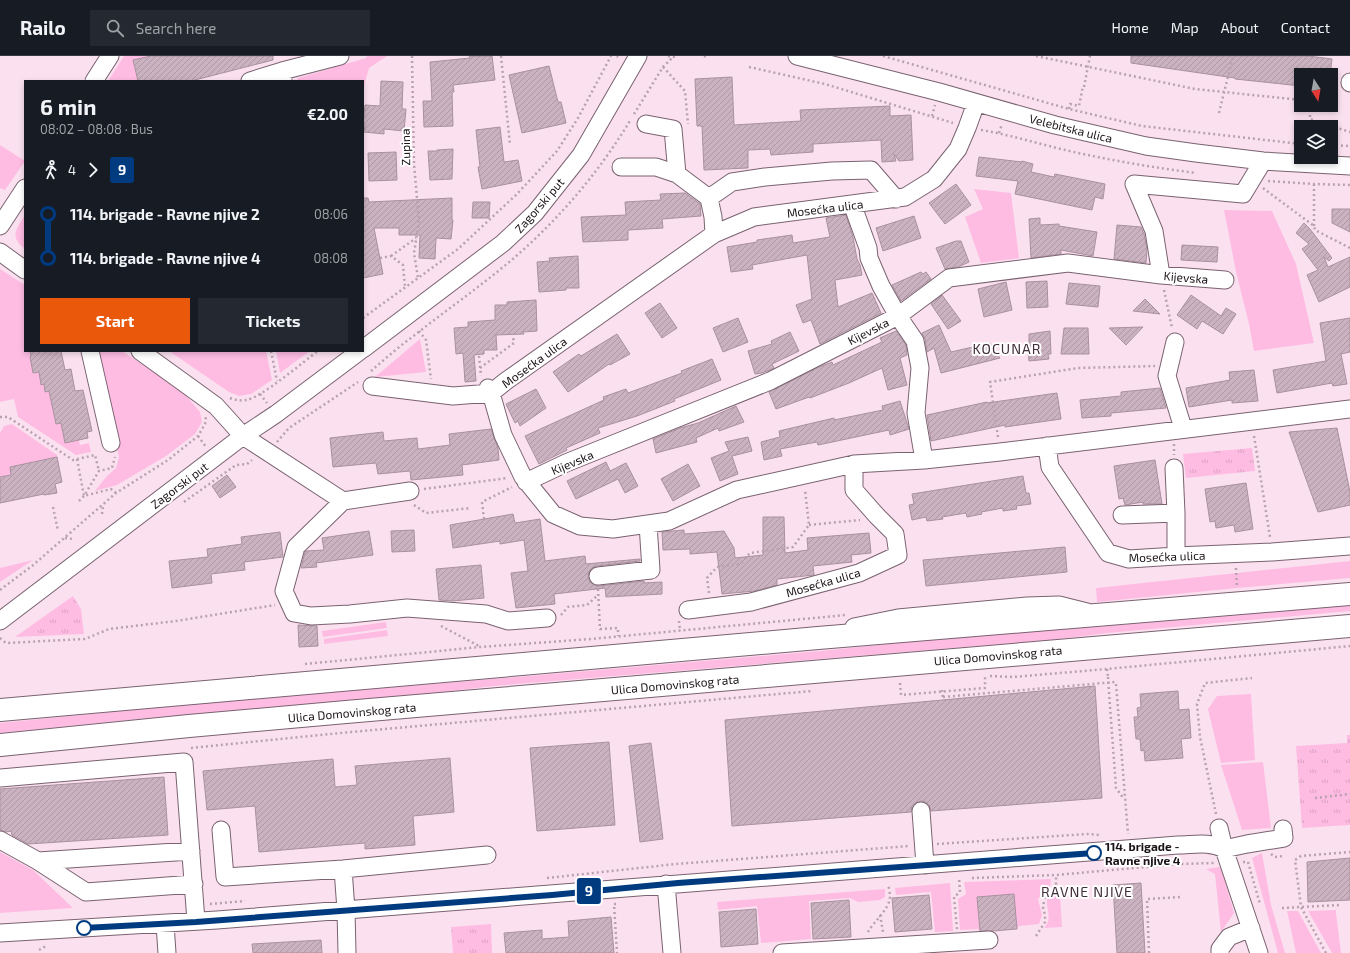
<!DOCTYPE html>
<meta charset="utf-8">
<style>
body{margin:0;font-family:"Exo 2",sans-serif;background:#242831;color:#f1f3f6;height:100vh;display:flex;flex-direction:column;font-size:15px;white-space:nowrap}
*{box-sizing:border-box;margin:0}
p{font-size:13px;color:#9ea1a6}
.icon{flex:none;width:22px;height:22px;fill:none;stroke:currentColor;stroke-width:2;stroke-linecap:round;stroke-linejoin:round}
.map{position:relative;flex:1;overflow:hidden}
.panel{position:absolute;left:24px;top:24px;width:340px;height:272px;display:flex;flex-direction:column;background:#171b24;border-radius:0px;box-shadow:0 2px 6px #0003}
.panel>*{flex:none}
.badge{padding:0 8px;border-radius:3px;font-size:14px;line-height:26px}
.needle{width:26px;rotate:169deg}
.fabs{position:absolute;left:1294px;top:12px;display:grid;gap:8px}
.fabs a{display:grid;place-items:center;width:44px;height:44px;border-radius:0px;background:#171b24;box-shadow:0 2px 6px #0003;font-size:20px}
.map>.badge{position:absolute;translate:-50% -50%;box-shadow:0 0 0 2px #fff}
.legs{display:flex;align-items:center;gap:6px;height:44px;padding:0 16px;font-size:13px}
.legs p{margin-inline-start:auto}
.head{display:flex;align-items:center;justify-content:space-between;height:68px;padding:0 16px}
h1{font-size:22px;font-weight:700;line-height:30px}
.button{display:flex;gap:8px;margin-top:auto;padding:8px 16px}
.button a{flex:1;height:46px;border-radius:0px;background:#ea580c;color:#fff;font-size:16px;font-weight:700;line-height:46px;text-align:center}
.button a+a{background:#242831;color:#f1f3f6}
ul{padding:0 16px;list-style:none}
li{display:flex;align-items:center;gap:14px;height:44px;font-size:15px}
li i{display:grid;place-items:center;width:6px;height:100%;margin:0 5px;background:currentColor}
li i::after{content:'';width:10px;height:10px;margin:-5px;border:3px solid;border-radius:50%;background:#171b24}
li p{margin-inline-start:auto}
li:first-child i{background:linear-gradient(#0000 50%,currentColor 0)}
li:last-child i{background:linear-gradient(currentColor 50%,#0000 0)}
header{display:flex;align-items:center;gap:24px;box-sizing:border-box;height:56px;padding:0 20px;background:#171b24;border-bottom:1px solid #363941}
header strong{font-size:19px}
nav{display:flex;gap:22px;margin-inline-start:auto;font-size:14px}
.search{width:280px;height:36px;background:#242831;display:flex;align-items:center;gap:10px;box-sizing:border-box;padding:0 14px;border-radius:0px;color:#9ea1a6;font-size:15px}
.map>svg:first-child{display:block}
.green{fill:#febce3}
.park{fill:url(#park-tufts)}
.building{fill:url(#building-hatch);stroke:#a9919f}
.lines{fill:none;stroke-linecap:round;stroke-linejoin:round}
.minor-casing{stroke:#796270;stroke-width:19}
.major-casing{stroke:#796270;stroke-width:24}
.path{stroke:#b7a2ae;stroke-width:2.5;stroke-dasharray:2 3;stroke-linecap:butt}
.minor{stroke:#fff;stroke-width:17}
.major{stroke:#fff;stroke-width:22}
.path-bridge{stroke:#b7a2ae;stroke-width:2.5;stroke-dasharray:2 3;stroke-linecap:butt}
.line-1-casing{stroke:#fff;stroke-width:9}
.line-1{stroke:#003b80;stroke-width:6}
.stop-1-dot{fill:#fff;stroke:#003b80;stroke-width:2}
.labels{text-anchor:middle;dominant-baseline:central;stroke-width:4;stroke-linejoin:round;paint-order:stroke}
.street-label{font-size:12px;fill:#1b1318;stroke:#fff}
.stop-label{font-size:12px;font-weight:bold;fill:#1b1318;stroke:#fff;text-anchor:start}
.quarter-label{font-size:14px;letter-spacing:1px;fill:#412d39;stroke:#fff}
</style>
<header>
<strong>Railo</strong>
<div class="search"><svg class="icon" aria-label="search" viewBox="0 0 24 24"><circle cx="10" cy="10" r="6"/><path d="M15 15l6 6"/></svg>Search here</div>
<nav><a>Home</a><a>Map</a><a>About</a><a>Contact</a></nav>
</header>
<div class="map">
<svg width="1350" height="897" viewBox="0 0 1350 897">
<defs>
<pattern id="park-tufts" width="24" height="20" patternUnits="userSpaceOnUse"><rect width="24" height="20" fill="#febce3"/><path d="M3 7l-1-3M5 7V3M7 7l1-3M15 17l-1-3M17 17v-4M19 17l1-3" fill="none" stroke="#d9a1c2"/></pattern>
<pattern id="building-hatch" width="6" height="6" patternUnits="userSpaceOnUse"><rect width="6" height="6" fill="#cbb2c0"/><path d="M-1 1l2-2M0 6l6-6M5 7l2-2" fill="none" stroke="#ae98a4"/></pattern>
</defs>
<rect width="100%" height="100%" fill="#fbe1f0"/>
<!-- green -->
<path class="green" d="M124,0H151L133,4L138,25H108Z
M367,0H387L369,12L363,34V25H296L298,22L366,2Z
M0,89L25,105L5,134L0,132Z
M974,133L1011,137L1019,202L981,207L965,161L983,153Z
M1224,154L1272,155L1296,208L1314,287L1254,295L1249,268L1236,216Z
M25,159V193C9,181 16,173 25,159Z
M0,213L25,229V295H30L31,300L30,301L33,317L39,316L41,329L44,328L45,336L60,333L63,348L52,350L56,368L61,367L79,384L80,389L89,387L91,396L76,399L18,361L14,343L0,346Z
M420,283L426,316L375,321Z
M95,295H122L183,336L200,356L202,366L195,378L166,400L117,429L95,435L106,421L116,412L119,401Z
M169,295H266L272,324L251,338L239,340L229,336Z
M276,295H310L280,317Z
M12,368L57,399L59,409L50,411L48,403L10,411L11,419L0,421V377L4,370Z
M33,504L0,526V512Z
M1350,505V522L1237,532L1097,546L1096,532Z
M1350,549V555L1108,577L1051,584L494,630L401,641L159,661L0,677V667L202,647L540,619L831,594L973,579L1107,570Z
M386,566L387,572L323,581L322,575Z
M387,574L388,580L324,588V583Z
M1251,638L1255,704L1221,707L1208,653L1217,640Z
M1263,706L1271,772L1242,774L1221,709Z
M0,796L33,814L73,852L0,857Z
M1262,797L1271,849L1285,897H1278L1252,802Z
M1220,811L1222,814L1234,857L1221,876L1215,818L1206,813Z
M1051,823L1050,832L1043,837L1038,843L1042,859L1039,868L1019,870L1017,873L1014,838L978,841L980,876L978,873L960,874L958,843L966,838L964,826Z
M950,827L953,875L935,876L931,836L896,839L895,832Z
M885,833V841L880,844L858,846L850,842L809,845L811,883L761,887L757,850L718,854L717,846Z
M1060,839L1062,871L1044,872C1053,862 1046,856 1047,843L1054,840Z
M1336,854V857L1341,897H1332L1308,855Z
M1287,855H1298L1321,897H1296Z"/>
<!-- park -->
<path class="park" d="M1252,392L1255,415L1186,422L1183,398Z
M73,540L81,553L84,578L15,581Z
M1347,679H1350V769L1302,772L1296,690L1347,687Z
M491,868L492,897H453L451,871Z"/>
<!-- building -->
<path class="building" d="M151,0H273V4L191,25H138L133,4Z
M469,0H492L495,24L453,29L454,36H452L453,70L424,71L423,45H432L430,6L470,2Z
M1131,0H1308L1332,3L1330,19H1301V30L1235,23V22L1131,7Z
M549,10L558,46H561L566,67L522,77L509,19Z
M732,21L734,69L801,65L800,54L890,50V60L911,59L913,104L899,105L894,98L896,105L882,106L881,84L813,88V96L771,99L770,93L748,94V112L704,114L702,70H697L695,23Z
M381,25L403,26L402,53H406L404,75L384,73V78L364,76L365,69H363V68L365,49L380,50Z
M500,71L504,106L518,104L522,125L482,133L478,111H480L476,74Z
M453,93L452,123L430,124L428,95H437V94Z
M396,96L397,124L369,125L368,97Z
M979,101L1022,106V105L1033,108L1031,116L1054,121L1055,118L1105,128L1103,143L1095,141L1092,154L1015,138L1018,125L976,120Z
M956,128L971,149L945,168L929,147Z
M685,137L700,148L701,160L662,163L663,172L628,174V184L583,186L581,161L626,159L625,146L661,144L660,138Z
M363,142H368L369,146L452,142V164H453L451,183L436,182L435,203L419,202L420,179H399V172H374L383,218L363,222Z
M473,146H490L489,162H472Z
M1332,153H1350V176L1332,167Z
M846,159L853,181L857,203L860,209L862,219L835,224L838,251L872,237L881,257L820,288L811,264L803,267L796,249L812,243L807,199L752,209L753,213L731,216L727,191L757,186V184L792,179L793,187L830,181L826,162Z
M914,160L921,182L883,195L876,172Z
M1040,162V169L1059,168V170L1097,176L1093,200L1061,194V198L1031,202L1029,163Z
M1304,167L1310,173L1332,202L1329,205L1324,201L1328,211L1350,201V231L1319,246L1307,219L1318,214L1302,193L1309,188L1296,177Z
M1117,169L1141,171L1144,178L1147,193L1146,207L1114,203Z
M956,185H961L969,206L958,211L945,213L936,192Z
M1182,189L1218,191L1217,206L1181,204Z
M578,200L579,232H566V234L539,236L537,206L550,205L549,202Z
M921,216L923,218L926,216L931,223L901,245L892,229Z
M1047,225L1048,251L1027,252L1026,226Z
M1006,226L1012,254L984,261L978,233Z
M1069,227L1100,230L1098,251L1066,248Z
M942,239L961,265L948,273L931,248Z
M1191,239L1221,260L1226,252L1236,258L1223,278L1202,265L1197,273L1177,259Z
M1145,243L1160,258L1133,255Z
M536,244L537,275L523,276L524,278L496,279L497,294H484V298L474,299L476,325L465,326L463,297L456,298L454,272L468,271V266L495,264V249H507V246Z
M660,247L677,272L662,282L645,257Z
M738,262L748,286L723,296L713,272Z
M1350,262V296L1341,298L1347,328L1333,330L1332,327L1277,337L1273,314L1326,305L1320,267Z
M939,269L951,296L990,287L1000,302L941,317L934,292L927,296L925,283L922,277Z
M1143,271L1126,289L1109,272Z
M1064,272H1088L1089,298H1061Z
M896,275L906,289L907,299L900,302L907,329L888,334L882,312L849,327L810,342L809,341L776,353L769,336L819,311L832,306L833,309L882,286L880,282Z
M1050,275L1051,298H1048L1049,303L1029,305L1028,293H1029V278Z
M790,276L799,295L772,308L774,312L762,317L755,318L748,295L772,288L771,285Z
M617,278L630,298L610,309L609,308L568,336L553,316L579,298L581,300Z
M30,295H61L65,314L71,313L75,335L83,334L92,375L87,376L88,382L65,387L61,367L56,368L49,335L45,336L44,328L41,329L39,316L33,317L30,301L31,300Z
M712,303L721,324L674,343L675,345L637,360L598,372L600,377L566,392L567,394L539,408L525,380L604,344L603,341L626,333L628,337L682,317L681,315Z
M1254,314L1258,345L1232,347V344L1189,351L1186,332L1230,324L1229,316Z
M1160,332L1166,352L1111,357V360L1082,362L1080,344L1121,340V336Z
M536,333L546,352L520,370L518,365L515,367L506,348Z
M1057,337L1061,363L1005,371V369L931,385L927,359L987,346V347Z
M900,345L909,373L890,379L889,374L818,389L817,386L780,393L782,400L764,404L761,386L780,381L779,375L834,362V364L883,354L882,350Z
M736,350L744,366L719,375L718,372L696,382L697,386L656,397L653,383L680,372L698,367Z
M1337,372L1350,436V449L1318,456L1289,376Z
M491,373L498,392L499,404L462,409L463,419L411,424L410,415L378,418L376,407L333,411L330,382L383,376L384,385L417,382L418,393L450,389L449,378Z
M748,381L752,395L732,400L738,418L720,425L711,402L729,395L725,386Z
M57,401L62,426L55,428L57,437L44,439V438L0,447V421L11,419L10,411Z
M1155,404L1162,448H1143V446L1125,449L1123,442L1119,443L1114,410Z
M606,406L610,415L626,407L638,430L625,437L618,423L576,443L567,425Z
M688,408L700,430L673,445L661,423Z
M227,419L236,431L220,442L212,430Z
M1023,420L1026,437H1029L1031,448L1016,450L1017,453L1003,455V452L981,456L982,458L967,461L966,457L942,461L943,463L927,465L926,461L912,464L909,449L914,448L912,438Z
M1246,427L1253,473L1235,476L1234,469L1216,472L1215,465L1210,466L1205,433Z
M513,458L515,467L540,463L545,505L585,500L586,508L640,503V505L597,510L592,512L589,516L588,521L590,526L594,529L599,530L644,525V527L662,526V538L606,541L605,532L554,538L555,548L516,552L511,517L528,515L524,484L500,488V485L453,492L450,469Z
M763,461H784L785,497L808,494L807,482L869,477L871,497L851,499L852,506L813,510L814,519L777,523V529L755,535L722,538L717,496L690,498V493L663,494L662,476L684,474V478L724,475L734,492L735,502L763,499Z
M414,474L415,495L392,496L391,475Z
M369,475L373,499L316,507L317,511L301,512L305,496L306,495L324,494L322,482Z
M280,476L283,501L244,506L245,514L211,518L212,527L172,532L169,505L208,501L207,493L242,488L241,481Z
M1065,491L1067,516L926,530L923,504Z
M481,509L484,542L453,545L439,544L436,513Z
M298,569L317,570L318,590L299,591Z
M1095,630L1102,742L931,755L929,749L925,746L921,745L916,747L912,750L911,756L732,770L725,664Z
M1178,635L1179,654L1189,653L1191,682L1181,683L1183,702L1145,705L1144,694L1141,695L1140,683H1136L1134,661H1138L1137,652L1141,651L1140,638Z
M609,686L615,769L537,775L530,692Z
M651,687L663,783L640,786L629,690Z
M450,702L454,756L413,760L415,789L365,793V787L259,796L255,750L207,754L203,715L333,703L335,731L357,729L355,710Z
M164,721L168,779L28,788L12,779L11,775L6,776L0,774V733Z
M1350,802V844L1308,846L1307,806Z
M1141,827L1145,897H1117L1113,829Z
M1014,838L1017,873L993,875H980L977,841Z
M929,839L932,873L895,876L892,842Z
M849,844L851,881L813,883L811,847Z
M756,853L758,888L721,891L719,856Z
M611,861L614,897H506L504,877L542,874V883L569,881L568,865Z
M321,884L322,897H253L252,888Z"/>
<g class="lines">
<!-- minor casing -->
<g class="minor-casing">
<path id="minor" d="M797,0L939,36L1055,69L1146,90L1196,97L1263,105L1350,110
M282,15L340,0
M94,25L110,0
M250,25L282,15L283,25
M1350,27V26
M976,47L967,72L958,93L934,123L905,141L754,161L714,178L506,325L491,337L503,379L523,421L553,458L580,470L613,473L669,465L737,434L854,408L924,404L1000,396L1350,353
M646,68L673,73L677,118L709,142L713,161L714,178
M621,111H656L677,118
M709,142L732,126L765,121L832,115L871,114L896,143
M855,156L868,192L869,202L881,230L898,260L915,285L920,312L916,357L924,404
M0,170L25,132
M0,196L25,214
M1161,219L1154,175L1134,128L1243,138L1263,105
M1175,286L1167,320L1183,372
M363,293L503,187L535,157L581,99L638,0
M90,295L111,387
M140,295L216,350L243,380L343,445L410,435
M372,330L453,340L491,337L488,332
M1047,390L1050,411L1108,497L1129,503L1176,500L1272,496L1350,490
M1174,412L1176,457V500
M526,426L566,407L770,325L898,260L949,222L1068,207L1161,219L1225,224
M343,445L296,491L284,535L294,557L311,560L350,558L407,552L486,558L508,565L547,562
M1122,459L1176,457
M598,520L651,514L648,468
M688,554L751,546L859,517L898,499L895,478L877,460L854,434V408
M0,565L243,380L276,358L360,295
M854,571L898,562L1027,550L1059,549L1087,556
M0,722L184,706L196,865
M921,755L925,809
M1219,772L1224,793L1259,897
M221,774L225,821L343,813L487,799
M0,784L38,805L86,836L194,828
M1224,793L1247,788L1284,782L1283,773
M38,805L191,795
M343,813L346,854L347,897
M666,828L672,897
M165,868L167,897
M0,877L217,864L1178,789C1193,789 1210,785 1224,793
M782,897L989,884
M1220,897V893L1229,881L1251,872"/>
</g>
<!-- major casing -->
<g class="major-casing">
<path id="major" d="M0,654L818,582L1350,538
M0,689L189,670L346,656L1350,570"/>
</g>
<!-- path -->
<path class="path" d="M412,0L414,108L419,165L414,197L418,222
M501,0L510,89
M617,0L618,1
M668,0L673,1L677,0
M704,0L707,1
M883,0L1069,53L1142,70L1301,88
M1036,0L1195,33L1301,44
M663,11L685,35L688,68
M749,11L825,28L953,67
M1084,31L1090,0
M1310,49V63L1350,76
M1069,53L1070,48L1079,50L1083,30
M1219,57L1233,0
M634,58L663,11L673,1
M932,60L935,49
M981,74C1016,80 1049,91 1083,98C1120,106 1158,112 1196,117
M999,77L1002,68
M1331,89L1350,90
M1268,125L1314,128L1350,129
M1263,132L1314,170L1315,174L1350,192
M1314,170V128
M391,200L416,182
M380,202L391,200L403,209L405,231
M1164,234L1172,272
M363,262L458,193L517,138L557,95L578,62L611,0
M419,275L426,284L431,323
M271,295L277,325
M479,300L481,320
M480,312L514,287L513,281
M371,315C384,304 397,292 411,282C445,255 481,230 514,202C560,162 600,115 631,63
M260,338L267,347
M230,342C235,344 240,345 246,344C261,342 303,306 318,295
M0,361H8L73,404L95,399L99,415
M198,380L206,391
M1254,380L1270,481
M998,381L990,326L1078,312L1155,310
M277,386L289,372L358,326
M1174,388V399
M77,403L84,440L111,433L116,437
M424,433L508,422
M79,445L84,440L99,415L112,412L115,401
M184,446L236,409L247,408L252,404
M414,449L426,457L471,452
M53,451L58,475
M102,458L103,450
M484,463L482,446L512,431
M809,469L860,464
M65,482L73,483
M1236,512L1237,531
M598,533L600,573L618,572V580
M0,534L32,510L116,437L168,404L198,380L205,368L206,360
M709,537L707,522L717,511L740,508L750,497L793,491L809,469L805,434
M561,559L568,551L587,549L598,539
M679,565L680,575
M441,570L479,590
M0,582L6,587L85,583L109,573L176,565L275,549
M305,608L480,591L591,583L846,559
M1107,613L1108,621
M990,620L1013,621L1107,613L1350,590
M900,627L901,639L985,632V620
M942,634L943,644
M1109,636L1116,732L1124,743
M943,641L1115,626L1116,628L1128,778
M191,692L351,676L812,635
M1315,742L1350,738
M1216,758L1200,681L1197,648L1205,627L1252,622
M937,788L1087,778L1100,779
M1271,798L1275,801L1283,800
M1243,806H1248L1260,848
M547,822L676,808L909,790
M972,822L1056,819L1179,808L1214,807
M210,848L245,845
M616,848H614L617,897
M1282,852L1340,849
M880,859L883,876
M957,873L954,841L960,836L959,821
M868,876C874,865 889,854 890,841C890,837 889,832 888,828
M1036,880L1045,866V859L1043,851L1045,840C1057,835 1056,832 1056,819
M39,894L46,890
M1149,897L1147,843L1181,841
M1326,897L1301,851L1295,804L1301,800L1350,796"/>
<!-- minor -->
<use href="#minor" class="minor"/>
<!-- major -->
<use href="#major" class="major"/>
<!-- path-bridge -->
<path class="path-bridge" d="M1108,621L1109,636"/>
</g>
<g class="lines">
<!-- line-1 casing -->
<g class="line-1-casing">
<path id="line-1" d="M84,872L196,866L552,839L678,827L1094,797"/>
</g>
<!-- line-1 -->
<use href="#line-1" class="line-1"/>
</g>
<!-- markers -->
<g class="stop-1-dot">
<circle cx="1094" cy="797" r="7"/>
<circle cx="84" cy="872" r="7"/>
</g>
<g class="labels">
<!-- street labels -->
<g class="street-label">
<text transform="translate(1071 72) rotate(14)">Velebitska ulica</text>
<text transform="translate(405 91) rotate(-91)">Zupina</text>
<text transform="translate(539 149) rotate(-49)">Zagorski put</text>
<text transform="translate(825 152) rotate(-7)">Mosećka ulica</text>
<text transform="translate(1186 221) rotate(5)">Kijevska</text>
<text transform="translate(868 275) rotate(-27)">Kijevska</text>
<text transform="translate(534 306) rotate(-36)">Mosećka ulica</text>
<text transform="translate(572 406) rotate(-23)">Kijevska</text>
<text transform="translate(179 429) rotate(-37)">Zagorski put</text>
<text transform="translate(1167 500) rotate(-2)">Mosećka ulica</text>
<text transform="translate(823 526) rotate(-16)">Mosećka ulica</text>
<text transform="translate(998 599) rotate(-5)">Ulica Domovinskog rata</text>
<text transform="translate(675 628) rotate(-5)">Ulica Domovinskog rata</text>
<text transform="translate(352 656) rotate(-5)">Ulica Domovinskog rata</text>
</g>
<!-- stop labels -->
<g class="stop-label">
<text x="1105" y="790">114. brigade -<tspan x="1105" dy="14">Ravne njive 4</tspan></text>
</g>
<!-- quarter labels -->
<g class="quarter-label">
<text x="1007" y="292">KOCUNAR</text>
<text x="1087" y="835">RAVNE NJIVE</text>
</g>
</g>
</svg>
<div class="fabs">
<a><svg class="needle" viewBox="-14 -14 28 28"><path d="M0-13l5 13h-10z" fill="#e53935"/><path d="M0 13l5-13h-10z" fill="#9ea1a6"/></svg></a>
<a><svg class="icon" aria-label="layers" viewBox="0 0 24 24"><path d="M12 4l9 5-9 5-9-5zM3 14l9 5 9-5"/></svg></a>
</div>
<b class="badge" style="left:589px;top:835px;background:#003b80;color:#fff">9</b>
<section class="panel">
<div class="head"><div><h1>6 min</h1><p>08:02 – 08:08 · Bus</p></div><b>€2.00</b></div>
<div class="legs"><svg class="icon" aria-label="walk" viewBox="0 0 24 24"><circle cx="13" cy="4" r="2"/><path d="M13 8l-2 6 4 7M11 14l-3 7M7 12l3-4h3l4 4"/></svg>4<svg class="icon" aria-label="forward" viewBox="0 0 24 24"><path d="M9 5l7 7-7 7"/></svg><b class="badge" style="background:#003b80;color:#fff">9</b></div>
<ul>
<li><i style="color:#003b80"></i><b>114. brigade - Ravne njive 2</b><p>08:06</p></li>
<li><i style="color:#003b80"></i><b>114. brigade - Ravne njive 4</b><p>08:08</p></li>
</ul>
<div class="button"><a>Start</a><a>Tickets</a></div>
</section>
</div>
